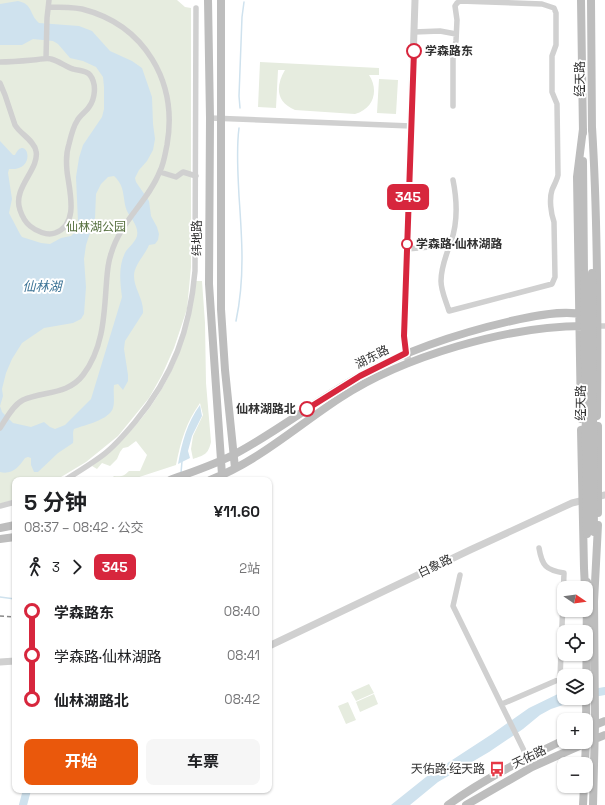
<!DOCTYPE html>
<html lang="zh">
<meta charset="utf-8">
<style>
body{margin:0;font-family:"Space Grotesk","Noto Sans SC",sans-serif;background:#f6f6f6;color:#202124;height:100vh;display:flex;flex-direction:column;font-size:15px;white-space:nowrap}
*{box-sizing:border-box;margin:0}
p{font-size:13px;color:#757577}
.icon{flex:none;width:22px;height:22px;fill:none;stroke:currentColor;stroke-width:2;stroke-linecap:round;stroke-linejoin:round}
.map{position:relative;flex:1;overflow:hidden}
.drawer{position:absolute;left:12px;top:477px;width:260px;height:316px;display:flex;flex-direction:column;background:#fff;border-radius:8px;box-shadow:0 1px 3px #0004}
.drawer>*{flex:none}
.badge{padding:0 8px;border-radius:6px;font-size:14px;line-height:26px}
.needle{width:26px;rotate:103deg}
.fabs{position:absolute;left:557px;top:581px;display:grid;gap:8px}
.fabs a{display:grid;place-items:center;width:36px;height:36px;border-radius:8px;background:#fff;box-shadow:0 1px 3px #0004;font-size:20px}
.map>.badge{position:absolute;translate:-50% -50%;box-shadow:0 0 0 2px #fff}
.legs{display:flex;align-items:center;gap:6px;height:44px;padding:0 12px;font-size:13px}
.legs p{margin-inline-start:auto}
.overview{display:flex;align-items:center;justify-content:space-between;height:68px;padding:0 12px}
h1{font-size:22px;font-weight:700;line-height:30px}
.button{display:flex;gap:8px;margin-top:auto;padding:8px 12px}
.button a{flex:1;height:46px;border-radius:8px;background:#ea580c;color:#fff;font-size:16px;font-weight:700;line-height:46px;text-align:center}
.button a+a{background:#f6f6f6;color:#202124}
ul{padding:0 12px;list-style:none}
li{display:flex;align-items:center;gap:14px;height:44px;font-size:15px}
li i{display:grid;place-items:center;width:6px;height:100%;margin:0 5px;background:currentColor}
li i::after{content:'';width:10px;height:10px;margin:-5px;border:3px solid;border-radius:50%;background:#fff}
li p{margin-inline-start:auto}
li:first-child i{background:linear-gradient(#0000 50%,currentColor 0)}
li:last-child i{background:linear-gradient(currentColor 50%,#0000 0)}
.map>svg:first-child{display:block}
.green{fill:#e6ecdf}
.water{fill:#cfe2ee;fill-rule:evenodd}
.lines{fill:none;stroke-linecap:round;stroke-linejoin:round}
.stream{stroke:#cfe2ee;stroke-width:1.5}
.river{stroke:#cfe2ee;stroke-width:8}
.minor{stroke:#d0d0d0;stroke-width:5.5}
.tertiary{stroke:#d0d0d0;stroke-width:7}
.secondary{stroke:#bdbdbd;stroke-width:8}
.rail{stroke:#888;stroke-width:1.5;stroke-dasharray:4 3;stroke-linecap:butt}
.secondary-bridge{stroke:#bdbdbd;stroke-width:8}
.line-1-casing{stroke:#fff;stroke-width:9}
.line-1{stroke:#d7263d;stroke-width:6}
.stop-1-dot{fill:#fff;stroke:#d7263d;stroke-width:2}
.labels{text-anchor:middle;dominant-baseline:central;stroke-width:4;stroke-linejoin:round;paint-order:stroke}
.stop-label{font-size:12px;font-weight:bold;fill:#333;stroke:#fff;text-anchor:start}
.street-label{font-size:12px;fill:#333;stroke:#fff}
.park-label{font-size:12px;fill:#56703f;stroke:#fff}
.poi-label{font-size:12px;fill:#333;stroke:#fff;text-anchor:end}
.water-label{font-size:13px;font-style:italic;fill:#3f7597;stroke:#fff}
</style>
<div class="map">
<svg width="605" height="805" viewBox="0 0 605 805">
<rect width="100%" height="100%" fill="#fff"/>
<!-- green -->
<path class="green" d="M0,0H177L185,7L191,8V267L187,309L174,348L162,375L149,398L118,436L86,462L56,480H15V499L0,504Z
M260,62L379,68V75H369C379,90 374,109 355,114L295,110C275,102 276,85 285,70H278L276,108L258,107Z
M379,79L398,80L396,114L377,113Z
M196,281H202L205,323L206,383L211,442C208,455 204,455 193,459L191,449L193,436L203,415L200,403C186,423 181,440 176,465L130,480H110L114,476C121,477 124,476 129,471H140L147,455L136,441L128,447L123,448L120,452L117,459L110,466L102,463L97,469L92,466C155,418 187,359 196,281Z
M369,684L374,693L356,701L351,692Z
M374,694L378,704L360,712L356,702Z
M348,702L356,720L346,724L338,706Z"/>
<!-- water -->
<path class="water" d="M18,1C33,4 29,14 39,23L79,26L92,31L110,51L132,61L142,68L152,97L153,124L155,139L153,150L147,161L139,170L135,178L136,182L149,201L151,216L157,227L159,234L158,240L155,244L149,245C145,255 134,265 134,276C134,289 144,299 143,313L125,341L124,349L128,375V381L123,390L118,384L114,385C113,393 115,401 113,408C109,420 85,425 74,429C72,434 74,437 73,443L58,453L38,472H34L31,465V458L28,457L25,458C19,467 12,475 0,472V141L13,155H15C26,133 39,171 9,169L8,173L12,199L9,213L20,234L22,237L41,243L50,244L61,238L71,236L76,231L78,222L76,177L79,158L83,145L102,117L104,109V87L103,77L96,67L83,61L70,58L58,44L53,41L33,39L22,45H0V4ZM114,176C126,187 122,198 127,211C131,219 139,226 137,236C135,242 130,246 126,251C118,265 120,282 122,297L91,399L65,425L55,429L50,427L44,422L31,427L13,423L2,412L0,406L3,396L2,389L6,373L12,359L22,343L44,328L73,323L81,319L84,314L86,287L84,259L86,245L95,218L96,194L101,184L108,177Z
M200,405L202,416L192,436L188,451L190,458L178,464C182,442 187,423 200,405Z
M564,691V698H573V704L569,703L551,709L540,715L523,729L489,752L438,782L410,805H391L426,777L492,734L529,708Z"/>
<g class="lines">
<!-- stream -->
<path class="stream" d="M240,108L239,96L242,17L244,2
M236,321C245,279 242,238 239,196C238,173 236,151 239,128
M181,473L182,461
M0,597L15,599"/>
<!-- river -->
<path class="river" d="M588,694L605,691
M23,805L27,790"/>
<!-- minor -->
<path class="minor" d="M414,32L440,31L456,34
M46,58L47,18L49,0
M0,62C11,62 22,61 33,60C39,60 46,57 51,59C59,61 66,67 73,69C79,71 86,70 90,75C97,84 95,99 89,107C86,112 80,115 77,121C73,127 71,136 69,144C66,153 66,161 67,171C69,190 80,224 55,233C47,236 36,231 30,226C25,222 22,216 20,210C12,188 40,169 36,151C34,140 20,134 15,125L5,95L0,83
M453,106V54L456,41L457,20L455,6L457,3L460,1L542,4L554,8L556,13V45L552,56V92L557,104L558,175C557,180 554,185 552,190C549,199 551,214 554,222L555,277L552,284L449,311C446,301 441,291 441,281C441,270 447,252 451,242C458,222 457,200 453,180
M210,118L411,126
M160,172L176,177L183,172L196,176
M407,249L441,246L449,248
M598,326H605
M0,428C6,419 13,405 23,400C43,391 68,395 83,375C102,350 104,320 106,289C107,277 107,265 111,254C121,220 148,202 160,171C164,163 165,154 167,145C178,82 145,25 82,9C71,7 60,7 49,7
M65,480C78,472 91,464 103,455C115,446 125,434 135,422C173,376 190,330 195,271L196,8
M0,506L15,502
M460,575L453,606L532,767
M502,704L560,679L564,573C546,570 542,566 539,548"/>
<!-- tertiary -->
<path class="tertiary" d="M409,363L406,353L404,336L415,0
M269,646L470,550L572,503L605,495
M0,662L15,661"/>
<!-- secondary -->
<path class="secondary" d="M208,0L210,118L209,284L222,475
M221,0V309L225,370L235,468
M581,0L583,133
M591,0L592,131
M583,129L577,177L581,419L597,416C598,319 598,223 592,127
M583,161L584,274
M170,480C192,472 214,465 235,454C278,431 317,400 360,376C407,350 459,333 511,321C529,317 565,309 583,315
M210,480C259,461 297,426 340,398C404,356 508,326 584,326
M0,528L15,525
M0,539L15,537
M585,588L584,568L581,430L598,426V513
M594,602L598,525
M590,727L605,721
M586,730L587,582
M585,764L586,742
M448,805C484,779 524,759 564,740
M466,805L532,767L595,739L605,735
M583,805L584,786
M593,805L595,725L594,597"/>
<!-- rail -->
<path class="rail" d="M0,616L15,617"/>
<!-- secondary-bridge -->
<path class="secondary-bridge" d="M592,273L594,532
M584,274L587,534"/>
</g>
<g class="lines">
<!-- line-1 casing -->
<g class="line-1-casing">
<path id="line-1" d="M307,409L360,376L406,353L404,336L414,51"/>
</g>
<!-- line-1 -->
<use href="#line-1" class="line-1"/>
</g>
<!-- icons -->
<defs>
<g id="bus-bare" transform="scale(1.2)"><path d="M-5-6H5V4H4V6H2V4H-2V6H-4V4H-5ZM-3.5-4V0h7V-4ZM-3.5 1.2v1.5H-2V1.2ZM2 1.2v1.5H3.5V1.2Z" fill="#e63946" stroke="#fff" stroke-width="2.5" paint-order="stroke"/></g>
</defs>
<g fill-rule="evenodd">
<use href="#bus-bare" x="497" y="769"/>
</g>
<!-- markers -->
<g class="stop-1-dot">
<circle cx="414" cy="51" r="7"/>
<circle cx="407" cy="244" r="5"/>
<circle cx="307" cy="409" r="7"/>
</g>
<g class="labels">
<!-- stop labels -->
<g class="stop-label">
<text x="425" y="51">学森路东</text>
<text x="416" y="244">学森路·仙林湖路</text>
<text x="296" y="409" text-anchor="end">仙林湖路北</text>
</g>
<!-- street labels -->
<g class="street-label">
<text transform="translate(580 79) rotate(-90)">经天路</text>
<text transform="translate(197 238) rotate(-90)">纬地路</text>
<text transform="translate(372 357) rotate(-27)">湖东路</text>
<text transform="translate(581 403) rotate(-90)">经天路</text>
<text transform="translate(435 566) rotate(-26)">白象路</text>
<text transform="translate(529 757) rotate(-26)">天佑路</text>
</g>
<!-- park labels -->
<g class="park-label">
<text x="96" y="227">仙林湖公园</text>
</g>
<!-- poi labels -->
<g class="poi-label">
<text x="485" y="769">天佑路·经天路</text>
</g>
<!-- water labels -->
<g class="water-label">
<text x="42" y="286">仙林湖</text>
</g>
</g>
</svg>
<div class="fabs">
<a><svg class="needle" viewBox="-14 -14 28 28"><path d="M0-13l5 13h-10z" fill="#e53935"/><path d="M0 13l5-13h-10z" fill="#757577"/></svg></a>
<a><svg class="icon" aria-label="locate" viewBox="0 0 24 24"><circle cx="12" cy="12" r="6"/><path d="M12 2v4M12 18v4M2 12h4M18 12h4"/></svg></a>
<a><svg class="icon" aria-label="layers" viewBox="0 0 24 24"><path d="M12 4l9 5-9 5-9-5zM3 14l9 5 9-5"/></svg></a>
<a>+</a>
<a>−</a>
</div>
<b class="badge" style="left:408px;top:197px;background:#d7263d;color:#fff">345</b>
<section class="drawer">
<div class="overview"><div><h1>5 分钟</h1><p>08:37 – 08:42 · 公交</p></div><b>¥11.60</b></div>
<div class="legs"><svg class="icon" aria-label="walk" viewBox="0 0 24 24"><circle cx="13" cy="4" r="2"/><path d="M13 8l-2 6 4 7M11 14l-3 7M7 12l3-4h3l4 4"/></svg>3<svg class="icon" aria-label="forward" viewBox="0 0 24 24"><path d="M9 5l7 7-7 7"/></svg><b class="badge" style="background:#d7263d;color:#fff">345</b><p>2站</p></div>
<ul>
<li><i style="color:#d7263d"></i><b>学森路东</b><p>08:40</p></li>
<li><i style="color:#d7263d"></i><span>学森路·仙林湖路</span><p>08:41</p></li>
<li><i style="color:#d7263d"></i><b>仙林湖路北</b><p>08:42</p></li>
</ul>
<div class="button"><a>开始</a><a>车票</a></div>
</section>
</div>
